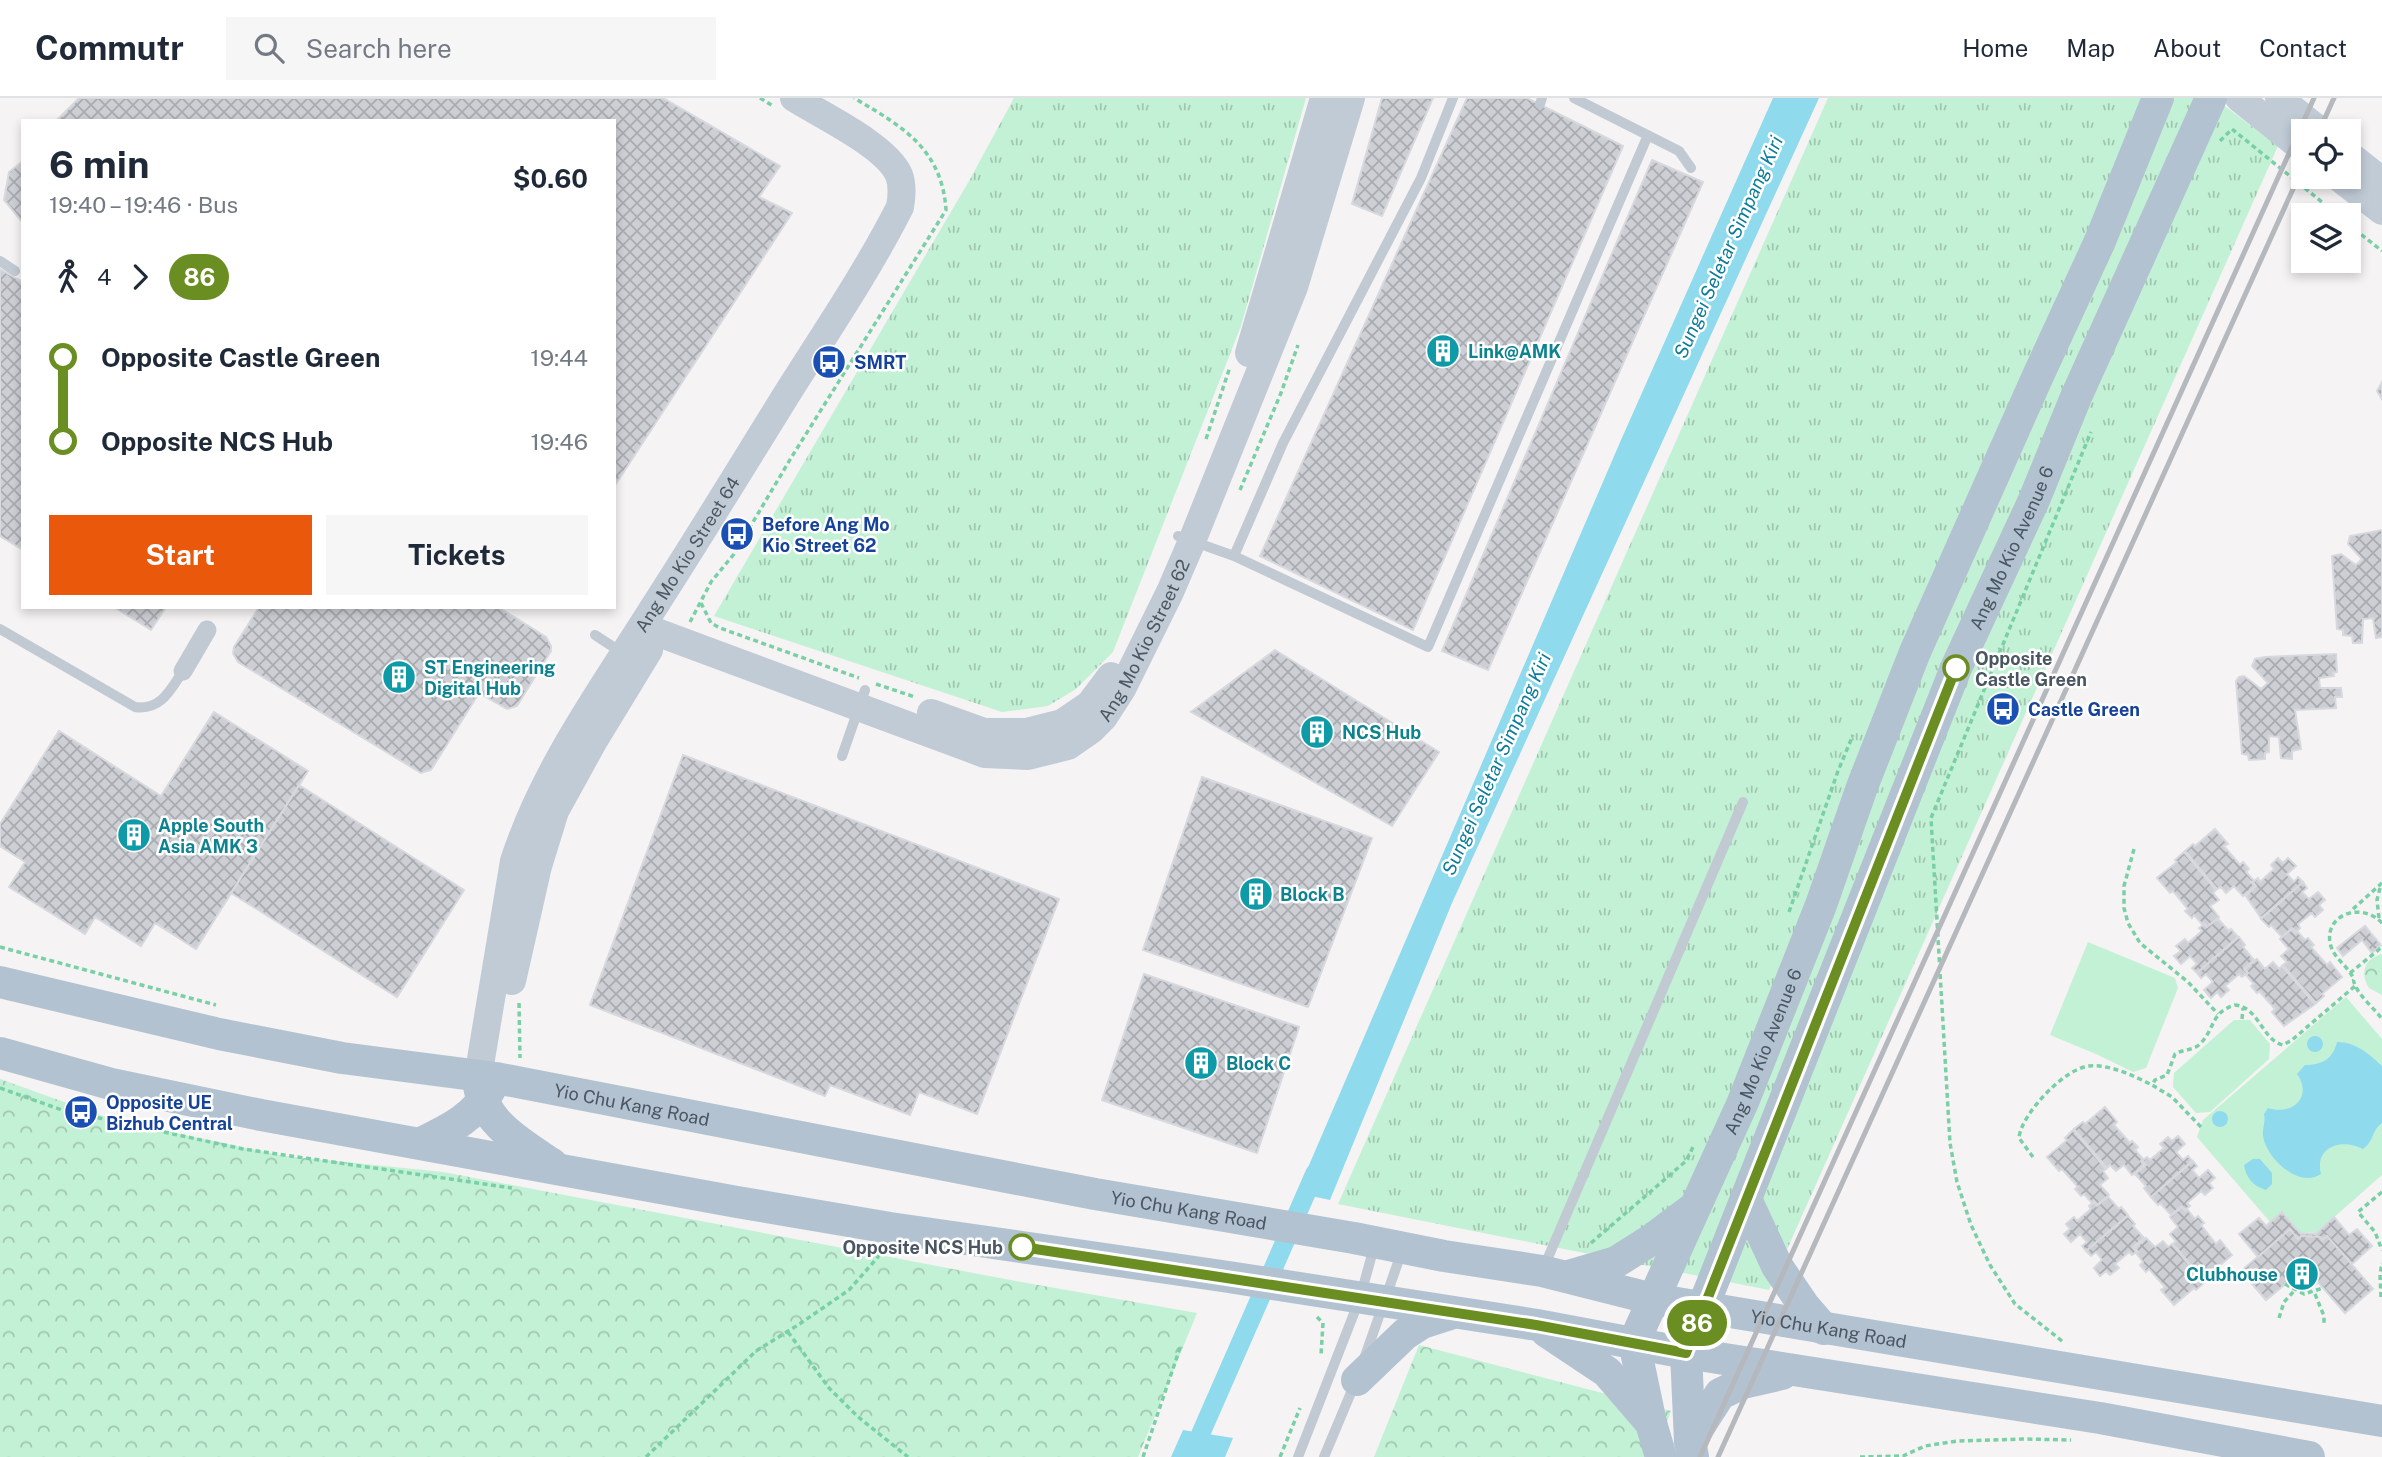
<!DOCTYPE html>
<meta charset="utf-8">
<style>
body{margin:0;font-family:"Public Sans",sans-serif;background:#f6f6f7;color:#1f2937;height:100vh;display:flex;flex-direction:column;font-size:26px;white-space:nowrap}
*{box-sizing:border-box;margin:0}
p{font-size:23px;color:#747a83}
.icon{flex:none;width:38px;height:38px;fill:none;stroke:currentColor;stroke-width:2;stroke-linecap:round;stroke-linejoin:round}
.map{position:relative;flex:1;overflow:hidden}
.panel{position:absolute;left:21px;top:21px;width:595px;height:490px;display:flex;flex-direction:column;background:#fff;border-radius:0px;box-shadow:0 4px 10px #0003}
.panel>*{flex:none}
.badge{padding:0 14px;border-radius:23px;font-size:24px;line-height:46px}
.controls{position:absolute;left:2291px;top:21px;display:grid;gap:14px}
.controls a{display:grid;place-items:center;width:70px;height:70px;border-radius:0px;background:#fff;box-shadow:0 4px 10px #0003;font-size:35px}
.map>.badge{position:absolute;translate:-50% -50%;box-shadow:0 0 0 4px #fff}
.legs{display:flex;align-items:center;gap:10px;height:77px;padding:0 28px;font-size:23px}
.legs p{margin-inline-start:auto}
.overview{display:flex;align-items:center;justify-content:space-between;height:119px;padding:0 28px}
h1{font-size:38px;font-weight:700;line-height:52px}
.action{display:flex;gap:14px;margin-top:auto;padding:14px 28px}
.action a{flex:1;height:80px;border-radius:0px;background:#ea580c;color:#fff;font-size:28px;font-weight:700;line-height:80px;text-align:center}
.action a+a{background:#f6f6f7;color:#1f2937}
ul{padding:0 28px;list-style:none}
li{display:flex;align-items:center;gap:24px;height:84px;font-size:26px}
li i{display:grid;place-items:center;width:10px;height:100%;margin:0 9px;background:currentColor}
li i::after{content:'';width:18px;height:18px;margin:-9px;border:5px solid;border-radius:50%;background:#fff}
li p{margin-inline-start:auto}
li:first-child i{background:linear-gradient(#0000 50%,currentColor 0)}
li:last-child i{background:linear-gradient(currentColor 50%,#0000 0)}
header{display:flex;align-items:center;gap:42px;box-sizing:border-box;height:98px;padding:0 35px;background:#fff;border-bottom:2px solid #e0e1e3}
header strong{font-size:33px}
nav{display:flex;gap:38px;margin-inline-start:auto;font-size:24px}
.search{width:490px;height:63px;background:#f6f6f7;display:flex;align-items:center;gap:18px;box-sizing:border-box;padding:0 24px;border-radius:0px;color:#747a83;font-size:26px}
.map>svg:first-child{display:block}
.grass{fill:url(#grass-tufts)}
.forest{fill:url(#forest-crowns)}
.garden{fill:#c3f1d5}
.water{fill:#90daee}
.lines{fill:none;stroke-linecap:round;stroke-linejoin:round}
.canal{stroke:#90daee;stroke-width:19}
.building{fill:url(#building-cross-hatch);stroke:#d7d9de;stroke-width:2}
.path{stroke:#7ad0a6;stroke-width:3.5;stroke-dasharray:5 3.5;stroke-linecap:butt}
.lane{stroke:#c1cad2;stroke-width:10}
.street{stroke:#c1cad2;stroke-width:19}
.secondary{stroke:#c1cbd6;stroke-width:28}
.primary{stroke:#b3c2d1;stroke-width:32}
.rail{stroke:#b5b8bd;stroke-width:5}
.line-1-casing{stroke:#fff;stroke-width:16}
.line-1{stroke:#6b8e23;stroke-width:10}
.stop-1-dot{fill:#fff;stroke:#6b8e23;stroke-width:3.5}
.labels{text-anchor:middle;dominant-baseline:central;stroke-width:5;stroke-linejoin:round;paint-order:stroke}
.culture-label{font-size:18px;font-weight:bold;fill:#0d838f;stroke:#fff;text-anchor:start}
.transit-label{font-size:18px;font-weight:bold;fill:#164399;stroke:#fff;text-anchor:start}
.street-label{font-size:18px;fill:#4a5661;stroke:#fff}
.stop-label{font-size:18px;font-weight:bold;fill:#4a5661;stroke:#fff;text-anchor:start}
.water-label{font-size:19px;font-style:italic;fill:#0c7c9b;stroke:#fff}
</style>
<header>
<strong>Commutr</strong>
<div class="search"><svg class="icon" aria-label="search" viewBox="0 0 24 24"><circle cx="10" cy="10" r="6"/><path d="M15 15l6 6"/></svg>Search here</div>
<nav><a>Home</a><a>Map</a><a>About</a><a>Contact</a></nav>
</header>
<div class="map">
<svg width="2382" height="1359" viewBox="0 0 2382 1359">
<defs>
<pattern id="grass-tufts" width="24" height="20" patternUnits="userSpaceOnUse" patternTransform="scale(1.75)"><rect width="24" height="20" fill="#c3f1d5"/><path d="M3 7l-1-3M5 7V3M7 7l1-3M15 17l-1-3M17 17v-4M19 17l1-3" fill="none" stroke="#a0c6b0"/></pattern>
<pattern id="forest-crowns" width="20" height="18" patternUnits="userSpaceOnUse" patternTransform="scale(1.75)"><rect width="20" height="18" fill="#c3f1d5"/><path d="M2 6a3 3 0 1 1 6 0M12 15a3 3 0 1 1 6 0" fill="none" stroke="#a0c6b0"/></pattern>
<pattern id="building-cross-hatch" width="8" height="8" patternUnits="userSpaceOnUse" patternTransform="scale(1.75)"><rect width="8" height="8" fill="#cdcfd5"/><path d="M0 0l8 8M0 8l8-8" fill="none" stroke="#a8abb0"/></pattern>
</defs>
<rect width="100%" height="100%" fill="#f5f3f3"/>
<!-- grass -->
<path class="grass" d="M1014,0H1306L1241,228L1113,554L1076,591L1048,608L1002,614L714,518L969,83Z
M1828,0H2214L2278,48L1769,1192L1338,1106Z"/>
<!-- forest -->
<path class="forest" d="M2382,856V897L2369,890C2359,875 2365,860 2382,856Z
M0,981L117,1023L285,1058L443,1074L1021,1184L1197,1215L1138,1359H0Z
M1419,1247L1671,1313L1654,1359H1374Z"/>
<!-- garden -->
<path class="garden" d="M2088,844L2175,880L2178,890L2146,970L2133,974L2096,956L2050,937Z
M2346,899L2382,941V1077L2316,1135L2300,1134L2283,1114L2270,1124L2197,1039L2203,1022Z
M2234,922H2250L2270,946L2269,961L2210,1014L2196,1015L2173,989L2174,975Z"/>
<!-- water -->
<path class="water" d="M1773,0H1819L1452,805L1330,1102L1297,1095L1621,342Z
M2307 946a8 8 0 1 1 16 0a8 8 0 1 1-16 0Z
M2337,944C2356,944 2369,956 2382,968V1025C2371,1033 2375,1042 2363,1051C2343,1040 2314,1048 2321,1076C2299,1091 2266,1060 2263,1038C2262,1031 2266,1023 2264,1016L2268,1010C2293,1018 2313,998 2297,976L2305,967C2322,967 2333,961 2337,944Z
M2212 1021a8 8 0 1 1 16 0a8 8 0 1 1-16 0Z
M2253,1061H2260L2272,1075V1086L2266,1092C2253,1088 2246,1080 2244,1067Z
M1183,1332L1233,1340L1225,1359H1171Z"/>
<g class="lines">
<!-- canal -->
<path class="canal" d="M1201,1335L1315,1075"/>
</g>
<!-- building -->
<path class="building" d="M79,0H663L780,68L759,99L792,115L614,389V23H56Z
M1382,0H1433L1382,118L1352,106Z
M1467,0H1527L1623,48L1413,532L1260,458Z
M1652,62L1703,84L1488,572L1442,553Z
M23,63V125L4,102L9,74Z
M0,171L23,184V452L0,438Z
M2382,284V301L2377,293Z
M2382,432V539L2376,540L2373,520L2363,521L2362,545H2353L2352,538L2343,537V532L2337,531L2332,458L2341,456L2356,467L2362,461L2348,446L2350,438Z
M114,509H166L151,532Z
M259,509H498L546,539L551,548V553L517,608L507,611L479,595L431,672L421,675L238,564L233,555L234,549Z
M1275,552L1439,654L1392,728L1191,614Z
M2336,556L2337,574L2333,575L2334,578L2319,580L2320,590H2341L2342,599H2335L2336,610L2295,612L2301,651L2292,653V661L2281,660L2279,639L2269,638V654L2265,655V661L2249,662L2248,657L2242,656L2236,583L2239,579L2244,578L2261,591L2268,585L2252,568L2255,561L2265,559Z
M214,614L308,673L196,851L155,825L141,848L95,819L85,836L9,789L25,764L0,748V726L59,633L161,698Z
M683,657L1059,801L977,1016L919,994L910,1017L830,987L825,998L590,907Z
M1202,679L1372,740L1308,909L1143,852Z
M299,687L464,792L397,899L231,795Z
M2215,731L2228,746L2224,748L2240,767L2243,764L2249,771L2246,774L2254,783L2251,784L2255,788L2243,798L2234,788L2226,795L2221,789L2217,791L2185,753L2193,746L2195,748Z
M2184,754L2216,792L2213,795L2219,802L2210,808L2219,819L2207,829L2204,825L2202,826L2194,817L2192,820L2185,813L2188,811L2173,793L2170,795L2157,780L2177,764L2175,762Z
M2278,760L2283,765L2288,760L2296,768L2287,776L2294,784L2298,779L2303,784L2261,820L2246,798L2256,788L2253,784L2258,780L2260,784L2274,771L2271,767Z
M2303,784L2307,790L2302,794L2309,801L2318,794L2325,802L2319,807L2323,812L2315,819L2312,815L2298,826L2300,830L2296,834L2292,830L2282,839L2271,827L2269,829L2261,821Z
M2218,821L2229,833L2231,831L2238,839L2197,875L2192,870L2197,866L2190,858L2181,866L2174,858L2181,853L2176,848L2185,841L2188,845L2202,833L2199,830L2204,826L2207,829Z
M2365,828L2381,847L2372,855L2362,842L2343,858L2337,850Z
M2292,831L2295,835L2297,833L2305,842L2308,840L2314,847L2311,849L2327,867L2330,864L2342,879L2322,896L2324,898L2316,905L2283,867L2287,864L2281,858L2289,851L2280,841Z
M2239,839L2245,847L2243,849L2254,862L2244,871L2247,875L2242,879L2239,876L2225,888L2229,892L2221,899L2217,894L2211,900L2204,892L2213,884L2206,876L2201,880L2197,875Z
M2257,861L2265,871L2273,864L2279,871L2282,868L2315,906L2284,928L2272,914L2275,911L2259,893L2257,895L2251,888L2254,886L2246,877L2248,875L2245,871Z
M1144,876L1299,929L1257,1055L1102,1002Z
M2105,1009L2117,1024L2114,1027L2130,1045L2132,1043L2138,1049L2135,1052L2143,1061L2141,1063L2144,1067L2132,1077L2124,1067L2116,1073L2110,1067L2107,1070L2074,1031L2083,1024L2085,1026Z
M2073,1032L2106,1071L2103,1073L2108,1080L2100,1087L2109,1097L2097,1107L2094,1103L2092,1105L2084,1096L2081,1098L2075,1091L2078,1089L2062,1071L2059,1073L2047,1059L2067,1042L2065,1040Z
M2178,1038L2185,1046L2176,1054L2183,1062L2188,1058L2192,1063L2151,1099L2144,1090L2146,1088L2135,1076L2146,1067L2142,1063L2147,1059L2150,1062L2164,1050L2160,1046L2168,1039L2172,1043Z
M2193,1063L2197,1068L2192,1072L2199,1080L2208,1072L2215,1080L2209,1085L2213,1090L2205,1097L2201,1093L2187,1105L2190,1108L2185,1112L2182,1108L2171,1117L2160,1105L2158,1107L2151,1099Z
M2108,1099L2119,1111L2121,1109L2128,1117L2086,1153L2082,1148L2087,1144L2080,1136L2071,1144L2064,1136L2070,1131L2066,1126L2074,1119L2077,1123L2091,1111L2089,1108L2094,1104L2097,1108Z
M2182,1109L2185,1113L2187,1111L2195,1121L2198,1118L2204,1125L2201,1127L2216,1146L2220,1142L2232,1157L2212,1174L2214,1176L2205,1184L2173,1146L2176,1143L2170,1136L2178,1129L2170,1119Z
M2282,1114L2300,1135L2316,1136L2334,1119L2349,1137L2357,1131L2372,1148L2352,1166L2327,1138L2322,1142L2320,1139L2301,1138L2298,1141L2290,1131L2258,1159L2239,1136L2259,1120L2266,1128Z
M2128,1118L2135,1126L2133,1128L2144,1140L2133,1149L2136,1154L2132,1157L2129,1154L2115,1166L2119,1170L2110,1177L2106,1173L2100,1178L2094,1170L2102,1162L2096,1154L2091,1158L2086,1153Z
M2290,1131L2298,1141L2301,1138L2320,1139L2322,1142L2327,1138L2373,1191L2345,1215L2318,1184L2315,1187L2297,1183L2293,1180L2266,1202L2241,1173Z
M2146,1140L2155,1149L2163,1143L2168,1149L2172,1146L2204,1185L2196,1192L2194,1190L2174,1207L2161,1192L2165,1189L2149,1171L2146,1174L2140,1167L2143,1164L2136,1155L2138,1154L2135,1150Z"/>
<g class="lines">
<!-- path -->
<path class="path" d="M760,0L773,8
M2220,43L2232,31L2338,117
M2348,126L2382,153
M1206,341L1230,269
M1240,392L1281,295L1298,247
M701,505L711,525L720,530L859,580
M690,524L711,484L734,456L791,360L946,112C942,51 902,28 854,0
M876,586L915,599
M2134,751L2124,788V810L2128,825L2140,845L2188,884L2218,916
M2353,811L2382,785
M1789,814L1838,673L1853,637
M2379,820L2377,802L2380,790
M2382,825C2363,804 2325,815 2330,845C2333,859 2345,866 2351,876C2357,885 2351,878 2355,887C2360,899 2374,910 2382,921
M0,849L216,907
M2350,875L2382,849
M519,905L520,960
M2242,921L2243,910
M0,990L62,1012L243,1051L512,1090
M2201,1029L2172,999L2152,987L2155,982L2167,977L2175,956C2183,951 2194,953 2201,945C2215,930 2211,914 2235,907C2259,909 2262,942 2283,947L2292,942L2355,888
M2033,1059L2019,1040C2021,1016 2065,970 2089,968C2110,966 2134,978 2152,987
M2382,1094L2358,1114L2375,1134L2382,1152
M1591,1145L1686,1063L1694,1047
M2285,1186L2304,1196L2323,1190
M2315,1196L2324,1218V1227
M2381,1199L2380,1177L2382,1165
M1317,1219L1323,1225L1321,1257
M2279,1220L2284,1204L2294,1193
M788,1234L829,1290L857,1318L908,1359
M2062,1243L2015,1206L1990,1167L1971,1127L1957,1084L1950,1045L1931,720L2091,334
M646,1359L756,1253L798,1227L849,1192L878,1159L881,1151
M1143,1359L1181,1247
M1280,1359L1300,1310
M1860,1359L1903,1358L1925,1348L1958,1343L2023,1341L2071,1342"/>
<!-- lane -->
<path class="lane" d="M1574,0L1679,53L1691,70
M1540,6L1542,0
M0,163L15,173
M1178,438L1234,458L1428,549L1648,37
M1234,458L1283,345L1421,80L1453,0
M0,531L135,609C161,613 171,591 183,573
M595,537L621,554
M842,658L865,592
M1544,1169L1743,704
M1364,1261L1402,1153
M1298,1359L1360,1200L1374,1149
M1324,1359L1355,1285"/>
<!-- street -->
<path class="street" d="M183,573L207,532"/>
<!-- secondary -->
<g class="secondary">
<path d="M2239,0L2303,51"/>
<path d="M2279,0L2320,33"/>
<path d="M2348,56L2382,83"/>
<path d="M2338,79L2382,113"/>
<path d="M1249,255L1324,0"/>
<path id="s1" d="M643,527L659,535L985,656L1028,658L1068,648L1091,632L1104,619L1122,591L1170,494L1192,443L1294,189L1351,0"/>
<path d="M931,615L984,634H1026L1062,625L1090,606L1111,578"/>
<path d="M512,883L538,768L555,713L593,644L649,552"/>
<path id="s2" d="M478,979L514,763C544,671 601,593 652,512C699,439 744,365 790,291C828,231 868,172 900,109C902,98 903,88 899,77C887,48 821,17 794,0"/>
</g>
<!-- primary -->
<g class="primary">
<path id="s3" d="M0,884L219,936L342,960L496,980L1095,1096L1354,1140L1444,1158L1542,1173L1653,1201L2382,1323"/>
<path d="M0,955L111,986L261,1017L737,1104L890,1130L1222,1178L1537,1227L1686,1255L2100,1320L2309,1359"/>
<path d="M478,979C480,1023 519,1044 552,1066"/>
<path d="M421,1045C450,1031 477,1018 492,988"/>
<path d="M1746,1101L1777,1168L1804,1208L1824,1231"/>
<path d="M1568,1178L1616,1164L1651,1142L1691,1112"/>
<path d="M1547,1234L1607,1274L1651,1325"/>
<path id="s4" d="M1634,1244L1743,1004L1821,807L1862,689L1915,554L2037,280L2100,143L2158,0"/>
<path d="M1634,1244L1651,1325L1661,1359"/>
<path d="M1357,1282L1405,1236L1422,1225L1450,1216"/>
<path d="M1690,1343L1720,1296L1743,1285L1782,1276"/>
<path id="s5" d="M1693,1359L1690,1343L1686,1255L1703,1209L1956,570L2034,402L2076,299L2211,0"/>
</g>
<!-- rail -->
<path class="rail" d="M2319,33L2334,0
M1700,1359L2314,0
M1718,1359L2303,69"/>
</g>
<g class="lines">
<!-- line-1 casing -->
<g class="line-1-casing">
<path id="line-1" d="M1022,1149L1536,1227L1686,1255L1956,570"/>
</g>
<!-- line-1 -->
<use href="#line-1" class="line-1"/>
</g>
<!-- icons -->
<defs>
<g id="building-disc" transform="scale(1.75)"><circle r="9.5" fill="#0f9aa8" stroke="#fff"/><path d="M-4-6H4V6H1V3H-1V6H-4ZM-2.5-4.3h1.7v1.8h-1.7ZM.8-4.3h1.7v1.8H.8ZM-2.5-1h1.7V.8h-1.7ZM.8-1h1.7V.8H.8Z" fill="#fff"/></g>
<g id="bus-disc" transform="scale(1.75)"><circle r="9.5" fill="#1a4fb4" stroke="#fff"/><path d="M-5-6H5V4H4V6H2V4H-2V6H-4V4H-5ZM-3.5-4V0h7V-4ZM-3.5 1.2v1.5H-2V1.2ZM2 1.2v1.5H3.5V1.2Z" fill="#fff"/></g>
</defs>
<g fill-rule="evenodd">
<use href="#building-disc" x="1443" y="253"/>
<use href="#bus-disc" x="829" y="264"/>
<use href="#bus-disc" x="737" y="436"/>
<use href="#building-disc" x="399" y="579"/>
<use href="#bus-disc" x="2003" y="611"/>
<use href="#building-disc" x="1317" y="634"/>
<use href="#building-disc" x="134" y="737"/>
<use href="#building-disc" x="1256" y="796"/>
<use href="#building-disc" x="1201" y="965"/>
<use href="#bus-disc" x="81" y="1014"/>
<use href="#building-disc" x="2302" y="1176"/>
</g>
<!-- markers -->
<g class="stop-1-dot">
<circle cx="1956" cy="570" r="12"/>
<circle cx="1022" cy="1149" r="12"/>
</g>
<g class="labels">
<!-- culture labels -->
<g class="culture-label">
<text x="1468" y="253">Link@AMK</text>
<text x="424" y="569">ST Engineering<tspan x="424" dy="21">Digital Hub</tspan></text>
<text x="1342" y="634">NCS Hub</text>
<text x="158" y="727">Apple South<tspan x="158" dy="21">Asia AMK 3</tspan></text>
<text x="1280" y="796">Block B</text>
<text x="1226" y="965">Block C</text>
<text x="2278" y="1176" text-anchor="end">Clubhouse</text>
</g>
<!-- transit labels -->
<g class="transit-label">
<text x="854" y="264">SMRT</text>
<text x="762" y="426">Before Ang Mo<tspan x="762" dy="21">Kio Street 62</tspan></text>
<text x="2028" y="611">Castle Green</text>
<text x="106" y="1004">Opposite UE<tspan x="106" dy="21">Bizhub Central</tspan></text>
</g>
<!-- street labels -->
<g class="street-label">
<text stroke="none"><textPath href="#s5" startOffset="973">Ang Mo Kio Avenue 6</textPath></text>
<text stroke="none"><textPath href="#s2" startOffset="572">Ang Mo Kio Street 64</textPath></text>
<text stroke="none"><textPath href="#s1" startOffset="583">Ang Mo Kio Street 62</textPath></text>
<text stroke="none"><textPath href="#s4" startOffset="318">Ang Mo Kio Avenue 6</textPath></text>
<text stroke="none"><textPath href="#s3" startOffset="644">Yio Chu Kang Road</textPath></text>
<text stroke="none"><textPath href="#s3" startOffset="1211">Yio Chu Kang Road</textPath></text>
<text stroke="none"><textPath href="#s3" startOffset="1862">Yio Chu Kang Road</textPath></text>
</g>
<!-- stop labels -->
<g class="stop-label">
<text x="1975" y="560">Opposite<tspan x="1975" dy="21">Castle Green</tspan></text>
<text x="1003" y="1149" text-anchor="end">Opposite NCS Hub</text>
</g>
<!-- water labels -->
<g class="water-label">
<text transform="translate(1728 149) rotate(-66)">Sungei Seletar Simpang Kiri</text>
<text transform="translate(1496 666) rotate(-66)">Sungei Seletar Simpang Kiri</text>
</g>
</g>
</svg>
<div class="controls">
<a><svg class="icon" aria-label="locate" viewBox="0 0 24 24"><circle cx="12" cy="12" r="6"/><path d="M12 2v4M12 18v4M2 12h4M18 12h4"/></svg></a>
<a><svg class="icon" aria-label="layers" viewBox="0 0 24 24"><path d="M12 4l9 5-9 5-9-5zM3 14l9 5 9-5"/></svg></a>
</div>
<b class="badge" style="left:1697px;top:1225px;background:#6b8e23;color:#fff">86</b>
<section class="panel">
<div class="overview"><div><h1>6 min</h1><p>19:40 – 19:46 · Bus</p></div><b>$0.60</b></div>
<div class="legs"><svg class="icon" aria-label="walk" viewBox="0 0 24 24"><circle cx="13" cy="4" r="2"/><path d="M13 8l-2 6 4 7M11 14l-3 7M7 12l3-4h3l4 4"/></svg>4<svg class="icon" aria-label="forward" viewBox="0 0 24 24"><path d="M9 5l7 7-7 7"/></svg><b class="badge" style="background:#6b8e23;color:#fff">86</b></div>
<ul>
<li><i style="color:#6b8e23"></i><b>Opposite Castle Green</b><p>19:44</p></li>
<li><i style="color:#6b8e23"></i><b>Opposite NCS Hub</b><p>19:46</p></li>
</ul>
<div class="action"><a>Start</a><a>Tickets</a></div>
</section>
</div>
